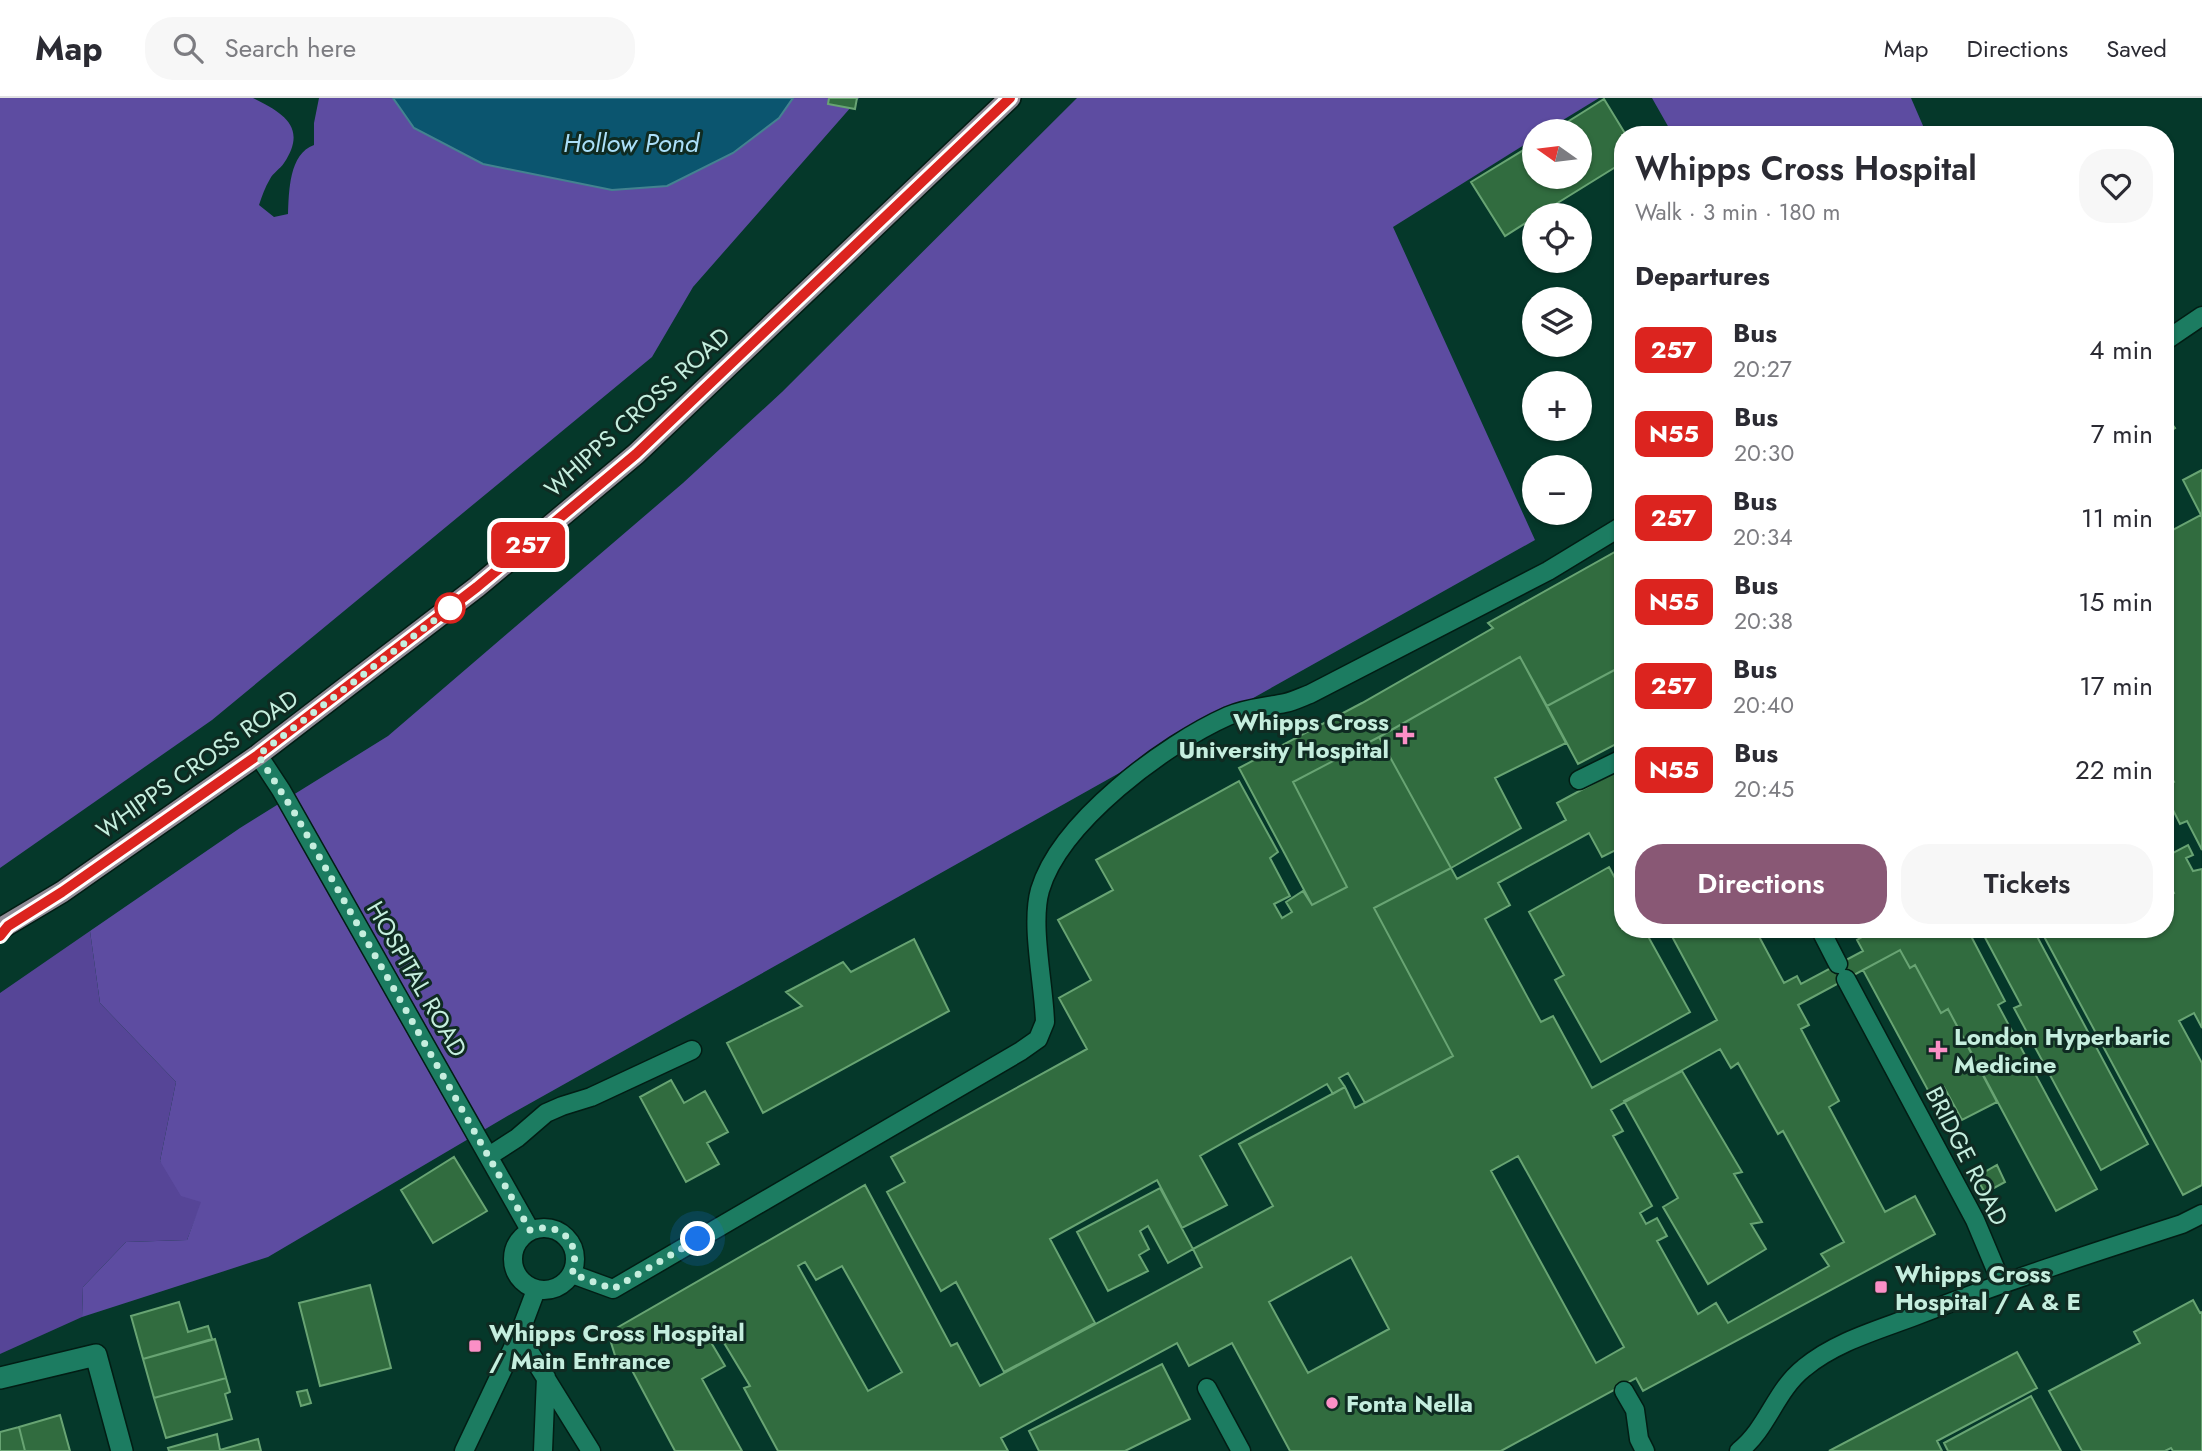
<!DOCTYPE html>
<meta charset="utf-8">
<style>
body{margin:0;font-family:Jost,sans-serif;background:#f7f7f7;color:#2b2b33;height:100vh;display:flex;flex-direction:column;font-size:26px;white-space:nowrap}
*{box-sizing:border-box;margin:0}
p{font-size:23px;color:#7c7c81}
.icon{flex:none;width:38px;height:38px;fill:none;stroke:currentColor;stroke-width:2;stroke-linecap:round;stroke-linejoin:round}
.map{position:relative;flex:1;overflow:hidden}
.drawer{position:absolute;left:1614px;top:28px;width:560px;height:812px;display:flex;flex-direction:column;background:#fff;border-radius:28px;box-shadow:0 2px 5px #0004}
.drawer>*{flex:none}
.badge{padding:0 14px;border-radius:10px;font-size:24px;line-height:46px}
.needle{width:46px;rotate:284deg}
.fabs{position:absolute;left:1522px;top:21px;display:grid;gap:14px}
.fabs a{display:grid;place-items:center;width:70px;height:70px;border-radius:50%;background:#fff;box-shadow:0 2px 5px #0004;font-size:35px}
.you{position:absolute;width:35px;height:35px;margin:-18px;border:5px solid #fff;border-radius:50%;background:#1a73e8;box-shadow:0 0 0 10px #1a73e833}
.map>.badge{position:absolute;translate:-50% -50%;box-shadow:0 0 0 4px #fff}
h2{padding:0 21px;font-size:26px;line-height:63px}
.round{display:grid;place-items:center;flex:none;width:74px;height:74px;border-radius:28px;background:#f7f7f7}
.overview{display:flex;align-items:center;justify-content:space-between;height:119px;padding:0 21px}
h1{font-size:33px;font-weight:600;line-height:52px}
.primary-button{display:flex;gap:14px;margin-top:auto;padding:14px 21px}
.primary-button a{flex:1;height:80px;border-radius:28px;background:#895875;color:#fff;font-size:28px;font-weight:600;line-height:80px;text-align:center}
.primary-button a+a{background:#f7f7f7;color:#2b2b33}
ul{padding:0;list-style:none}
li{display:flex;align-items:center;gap:21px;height:84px;padding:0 21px}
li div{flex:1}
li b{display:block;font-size:26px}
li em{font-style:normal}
li .badge{min-width:77px;font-weight:700;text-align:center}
header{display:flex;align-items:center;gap:42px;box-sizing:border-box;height:98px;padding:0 35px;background:#fff;border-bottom:2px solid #e1e1e2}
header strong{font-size:33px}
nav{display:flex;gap:38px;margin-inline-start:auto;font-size:24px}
.search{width:490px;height:63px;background:#f7f7f7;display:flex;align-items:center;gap:18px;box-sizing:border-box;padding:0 24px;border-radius:28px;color:#7c7c81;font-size:26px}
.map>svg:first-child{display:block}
.green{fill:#564597}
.forest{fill:#5d4ca1}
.water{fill:#0b556f;stroke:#438390;stroke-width:2}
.building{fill:#316c3f;stroke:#68a473;stroke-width:2;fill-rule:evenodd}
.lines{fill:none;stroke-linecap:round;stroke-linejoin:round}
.lane-casing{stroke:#021d14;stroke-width:21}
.street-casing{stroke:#021d14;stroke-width:24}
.primary-casing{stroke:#021d14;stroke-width:24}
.lane{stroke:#1c7c61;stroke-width:18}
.street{stroke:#1c7c61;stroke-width:21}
.primary{stroke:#908a95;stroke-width:21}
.line-casing{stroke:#fff;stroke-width:16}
.line{stroke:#dc241f;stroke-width:10}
.walk{stroke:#c5eede;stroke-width:7;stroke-dasharray:0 12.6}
.stop-dot{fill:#fff;stroke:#dc241f;stroke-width:3.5}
.poi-dot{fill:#fb8fc6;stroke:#0f2b22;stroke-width:2.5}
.labels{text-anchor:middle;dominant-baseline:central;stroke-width:6;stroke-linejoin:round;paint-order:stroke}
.street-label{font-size:24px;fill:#c5eede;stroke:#0f2b22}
.poi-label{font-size:24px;font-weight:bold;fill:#c5eede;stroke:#0f2b22;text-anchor:start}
.water-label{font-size:26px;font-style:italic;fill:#abdff9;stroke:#0f2b22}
</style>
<header>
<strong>Map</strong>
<div class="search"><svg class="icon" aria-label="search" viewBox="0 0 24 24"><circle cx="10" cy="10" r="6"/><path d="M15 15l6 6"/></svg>Search here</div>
<nav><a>Map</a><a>Directions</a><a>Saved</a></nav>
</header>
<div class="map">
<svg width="2202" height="1353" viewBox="0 0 2202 1353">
<rect width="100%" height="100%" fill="#05382a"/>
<!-- green -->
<path class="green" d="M90,833L100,905L176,984L160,1063L202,1104L187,1142L126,1144L83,1189L82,1219L0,1256V895Z"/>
<!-- forest -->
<path class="forest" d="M0,0H253C283,15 308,29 284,65C280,71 273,75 270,81C265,89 262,98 259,107L274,119L288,116C289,93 289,56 314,47V25L319,0H393L414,30L779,20L793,0H859L693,189L652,259L212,622L0,770Z
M1077,0H1599L1545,33H1535V40L1393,129L1535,442L511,1016L268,1159L82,1219L83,1189L126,1144L187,1142L201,1104L181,1098L160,1063L176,984L100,905L90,833L240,730L388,638L683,385L782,294Z
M1652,0H1911L1927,37H1673Z"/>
<!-- water -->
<path class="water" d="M393,0H793L779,20L733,55L667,88L612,92L483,66L414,30Z"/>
<!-- building -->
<path class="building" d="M829,0H857L855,11L828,6Z
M1604,1L1626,37H1622V65L1538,117H1535V119L1505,138L1471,84L1535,45V79H1580V33H1553Z
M2165,317L2175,330L2165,337Z
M2202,372V752L2187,723L2180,726L2170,706L2165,708V689L2174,684L2165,669V436L2201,417L2183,382Z
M1622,450V568L1547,608L1520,559L1379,639L1293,684L1347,789L1312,807L1239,670L1362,605L1493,530L1488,525Z
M1520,559L1566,645L1495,680L1521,730L1451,770L1379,639Z
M1622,568V643L1578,666L1547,608Z
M1379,639L1451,770L1374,810L1453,958L1365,1005L1348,975L1339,980L1345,989L1333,996L1327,986L1200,1058L1227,1107L1182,1130L1157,1082L1050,1141L1095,1225L1004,1274L956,1184L941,1193L887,1094L905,1084L891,1059L1087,951L1059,900L1091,882L1058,822L1113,792L1096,762L1239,683L1278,754L1270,760L1290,798L1274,806L1282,820L1292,814L1286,804L1303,793L1312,807L1347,789L1293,684Z
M1622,670V749L1602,759L1589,735L1498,785L1510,807L1485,821L1541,924L1553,918L1592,990L1717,922L1668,831H1755L1784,885L1797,878L1801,886L1863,853L1857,842L1871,834L1869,831H2033L2148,1046L2101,1072L2014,910L2021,907L1981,832L1971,838L2005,903L1998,907L2097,1091L2056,1113L1948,911L1941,915L1915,867L1910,870L1900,852L1798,907L1809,927L1801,931L1839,1003L1829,1009L1885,1114L1915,1098L1935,1136L1643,1293L1636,1280L1501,1353H1290L1232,1245L1189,1268L1177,1245L1001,1340L1008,1353H778L744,1290L750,1288L721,1240L712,1246L725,1268L702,1281L742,1353H675L626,1261L618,1267L608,1235L865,1087L951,1248L957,1245L980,1288L1202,1169L1193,1151L1273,1108L1239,1046L1345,989L1355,1010L1453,958L1374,810L1451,770L1457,781L1566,722L1557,705ZM1720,951L1731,970L1738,965L1778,1036L1783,1033L1844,1144L1821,1156L1829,1168L1728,1225L1716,1205L1698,1216L1657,1143L1667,1138L1657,1120L1646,1126L1640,1115L1652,1108L1613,1038L1623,1033L1611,1012ZM1518,1058L1624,1249L1596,1265L1491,1073ZM1351,1159L1389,1231L1308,1275L1269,1204ZM805,1164L816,1182L842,1168L902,1274L868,1293L798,1168Z
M2188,747L2193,757L2186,760L2193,773L2202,771V930L2194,915L2179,923L2202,965V1087L2183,1097L2040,831H2165V800L2174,795L2165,778V759Z
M1609,769L1622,793V831H1644L1690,914L1601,964L1555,882L1564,877L1529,814Z
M914,841L949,913L763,1015L727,945L802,908L786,894L843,864L851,874Z
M1900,852L1910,870L1915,867L1941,915L1948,911L1997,1004L1962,1022L1944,989L1930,996L1863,872Z
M1682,973L1742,1074L1734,1076L1762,1124L1751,1126L1766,1151L1708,1186L1663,1109L1678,1100L1624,1003Z
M671,982L684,1005L705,993L728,1034L707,1045L719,1066L686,1084L640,999Z
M454,1059L487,1113L433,1145L401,1092Z
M1997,1067L2005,1084L1985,1095L1976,1079Z
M1160,1090L1193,1151L1168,1165L1148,1128L1140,1133L1149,1151L1139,1157L1148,1173L1108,1193L1077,1134Z
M370,1187L391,1270L320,1288L299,1205Z
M2193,1202L2200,1215L2202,1214V1353H2173L2171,1350L2165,1353H2082L2049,1293L2140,1245L2134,1234Z
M179,1204L188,1234L208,1228L212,1241L143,1261L131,1218Z
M215,1241L226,1280L154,1300L143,1261Z
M2017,1254L2037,1290L1937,1343L1942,1353H1829Z
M1162,1266L1190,1321L1125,1353H1039L1029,1333Z
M226,1280L230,1294L225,1296L232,1321L166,1340L154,1300Z
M307,1292L311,1305L301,1308L297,1294Z
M2031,1298L2061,1353H1948L1944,1345Z
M60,1317L70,1353H25L19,1329Z
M19,1329L25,1353H0V1334Z
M217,1336L220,1352L258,1341L261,1353H169L168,1350Z"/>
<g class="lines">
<!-- lane casing -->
<g class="lane-casing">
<path id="lane" d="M2165,243L2202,218
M258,657L281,692L530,1132
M1579,682L1622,661
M1820,831L1838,866
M1846,881L1975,1122L2001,1184
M489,1058L517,1040L546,1015L562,1008L591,999L692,952
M513 1161a31 31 0 1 1 62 0a31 31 0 1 1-62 0Z
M572,1176L613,1191L1021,953L1038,941L1045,924C1044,886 1030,827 1040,792C1060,724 1165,646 1228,618C1246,610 1266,609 1285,605C1294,603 1302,599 1310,596L1548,473L1622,428
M519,1237L591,1353
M1207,1290L1241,1353
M1624,1293L1635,1312L1639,1341L1645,1353
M464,1353L519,1237L536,1192
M543,1353L546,1279
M1739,1353C1768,1330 1775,1293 1804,1270C1835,1244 1878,1232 1915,1218C2003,1184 2092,1155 2182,1126L2202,1116"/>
</g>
<!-- street casing -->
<g class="street-casing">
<path id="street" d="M0,1280L96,1257L122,1353"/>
</g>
<!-- primary casing -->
<g class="primary-casing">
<path id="primary" d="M0,831L62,794L258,657L477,489L636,356L1010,0"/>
</g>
<!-- lane -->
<use href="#lane" class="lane"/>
<!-- street -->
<use href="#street" class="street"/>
<!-- primary -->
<use href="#primary" class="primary"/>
</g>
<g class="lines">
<!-- line casing -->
<g class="line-casing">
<path id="line" d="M0,838L8,828L62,794L258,657L477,489L636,356L1010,0"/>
</g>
<!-- line -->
<use href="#line" class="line"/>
<!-- walk -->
<path class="walk" d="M450,510L457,505L258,657L294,714L530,1132C561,1123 582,1144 572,1176L613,1191L698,1141"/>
</g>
<!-- markers -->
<circle class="stop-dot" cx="450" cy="510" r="14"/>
<g class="poi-dot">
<path d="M1401.5 626.5h7v7h7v7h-7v7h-7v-7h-7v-7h7z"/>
<path d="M1934.5 941.5h7v7h7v7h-7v7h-7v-7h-7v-7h7z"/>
<rect x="1874" y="1182" width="14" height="14" rx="3.5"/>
<rect x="468" y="1241" width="14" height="14" rx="3.5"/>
<circle cx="1332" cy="1305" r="7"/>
</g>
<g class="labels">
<!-- street labels -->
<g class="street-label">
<text transform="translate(637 314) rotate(-42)">WHIPPS CROSS ROAD</text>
<text transform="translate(197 666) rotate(-35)">WHIPPS CROSS ROAD</text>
<text transform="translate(417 881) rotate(60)">HOSPITAL ROAD</text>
<text transform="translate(1967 1058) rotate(63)">BRIDGE ROAD</text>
</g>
<!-- poi labels -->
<g class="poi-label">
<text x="1389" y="623" text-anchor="end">Whipps Cross<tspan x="1389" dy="28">University Hospital</tspan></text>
<text x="1954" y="938">London Hyperbaric<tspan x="1954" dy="28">Medicine</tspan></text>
<text x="1895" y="1175">Whipps Cross<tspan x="1895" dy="28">Hospital / A &amp; E</tspan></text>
<text x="489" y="1234">Whipps Cross Hospital<tspan x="489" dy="28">/ Main Entrance</tspan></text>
<text x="1346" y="1305">Fonta Nella</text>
</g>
<!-- water labels -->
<g class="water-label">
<text x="631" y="45">Hollow Pond</text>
</g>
</g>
</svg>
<div class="fabs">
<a><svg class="needle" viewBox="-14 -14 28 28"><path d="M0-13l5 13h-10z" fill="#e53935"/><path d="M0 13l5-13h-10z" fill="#7c7c81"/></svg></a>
<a><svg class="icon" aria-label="locate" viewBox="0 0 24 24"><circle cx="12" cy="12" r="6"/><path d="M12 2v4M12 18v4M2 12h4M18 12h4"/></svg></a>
<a><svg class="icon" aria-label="layers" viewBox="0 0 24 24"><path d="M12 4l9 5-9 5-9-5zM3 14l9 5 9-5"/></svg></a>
<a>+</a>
<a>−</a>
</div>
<div class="you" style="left:698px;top:1141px"></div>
<b class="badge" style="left:528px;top:447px;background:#dc241f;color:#fff">257</b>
<section class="drawer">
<div class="overview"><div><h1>Whipps Cross Hospital</h1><p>Walk · 3 min · 180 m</p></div><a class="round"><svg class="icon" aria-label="heart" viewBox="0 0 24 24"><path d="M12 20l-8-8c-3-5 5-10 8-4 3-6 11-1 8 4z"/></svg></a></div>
<h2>Departures</h2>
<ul>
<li><span class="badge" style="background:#dc241f;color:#fff">257</span><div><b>Bus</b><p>20:27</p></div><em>4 min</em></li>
<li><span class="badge" style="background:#dc241f;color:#fff">N55</span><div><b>Bus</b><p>20:30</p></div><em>7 min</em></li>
<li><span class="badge" style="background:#dc241f;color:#fff">257</span><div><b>Bus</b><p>20:34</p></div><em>11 min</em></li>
<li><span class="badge" style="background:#dc241f;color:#fff">N55</span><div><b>Bus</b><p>20:38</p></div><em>15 min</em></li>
<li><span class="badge" style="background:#dc241f;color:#fff">257</span><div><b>Bus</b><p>20:40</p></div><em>17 min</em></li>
<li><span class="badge" style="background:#dc241f;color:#fff">N55</span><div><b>Bus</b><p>20:45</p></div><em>22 min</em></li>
</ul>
<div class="primary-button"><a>Directions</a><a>Tickets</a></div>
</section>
</div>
